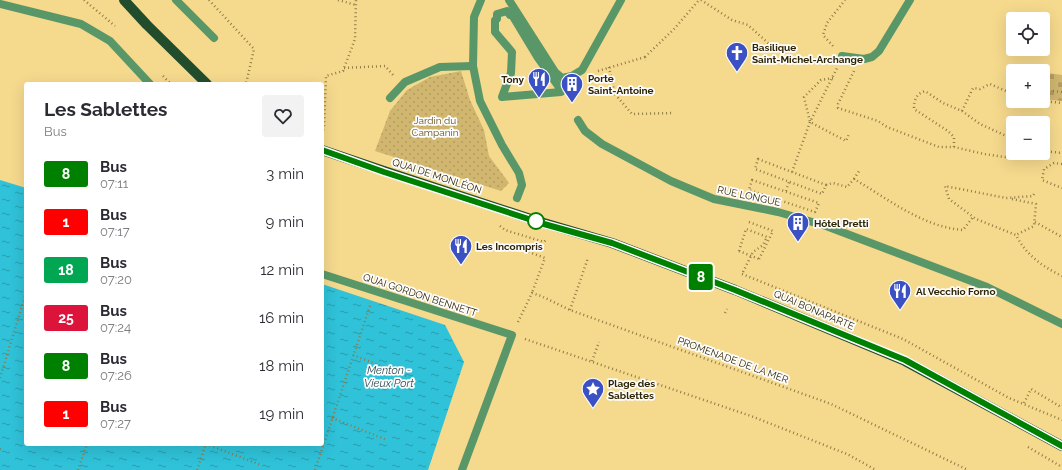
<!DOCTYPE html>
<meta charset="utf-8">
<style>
body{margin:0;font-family:Raleway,sans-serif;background:#f2f2f3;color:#2b2b33;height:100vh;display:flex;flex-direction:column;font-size:15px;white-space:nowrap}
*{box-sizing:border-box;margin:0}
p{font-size:13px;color:#7c7c81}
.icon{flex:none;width:22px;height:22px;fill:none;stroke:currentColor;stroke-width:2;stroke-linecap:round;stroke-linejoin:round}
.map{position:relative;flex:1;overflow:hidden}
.drawer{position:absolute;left:24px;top:82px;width:300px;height:364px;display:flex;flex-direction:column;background:#fff;border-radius:4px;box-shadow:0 4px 16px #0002}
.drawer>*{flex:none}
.badge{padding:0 8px;border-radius:3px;font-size:14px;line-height:26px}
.fabs{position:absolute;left:1006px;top:12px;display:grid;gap:8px}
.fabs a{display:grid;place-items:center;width:44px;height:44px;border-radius:4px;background:#fff;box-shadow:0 4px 16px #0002;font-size:20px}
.map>.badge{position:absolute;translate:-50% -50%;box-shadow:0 0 0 2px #fff}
.round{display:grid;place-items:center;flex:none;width:42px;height:42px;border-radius:4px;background:#f2f2f3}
.summary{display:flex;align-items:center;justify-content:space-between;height:68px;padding:0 20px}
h1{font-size:19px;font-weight:700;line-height:30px}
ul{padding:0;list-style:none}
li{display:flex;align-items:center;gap:12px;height:48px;padding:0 20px}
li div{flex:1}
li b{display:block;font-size:15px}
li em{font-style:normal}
li .badge{min-width:44px;font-weight:700;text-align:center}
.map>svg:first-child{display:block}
.grass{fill:url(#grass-dots)}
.cemetery{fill:url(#cemetery-stones)}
.water{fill:url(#water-ripples)}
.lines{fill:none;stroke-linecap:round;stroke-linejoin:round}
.path{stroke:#8f7c47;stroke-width:2.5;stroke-dasharray:1 3;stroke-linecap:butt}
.lane{stroke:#5a9768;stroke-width:8}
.street{stroke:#5a9768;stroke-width:8}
.primary{stroke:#224d2d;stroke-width:10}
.path-bridge{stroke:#8f7c47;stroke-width:2.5;stroke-dasharray:1 3;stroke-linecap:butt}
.line-casing{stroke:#fff;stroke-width:9}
.line{stroke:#008000;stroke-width:6}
.stop-dot{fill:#fff;stroke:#008000;stroke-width:2}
.labels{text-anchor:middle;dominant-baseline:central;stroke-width:3.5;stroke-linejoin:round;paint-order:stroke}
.poi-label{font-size:10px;font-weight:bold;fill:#2f2404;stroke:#fdfdfd;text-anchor:start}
.park-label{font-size:10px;fill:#645320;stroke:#fdfdfd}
.street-label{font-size:10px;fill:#2f2404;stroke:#fdfdfd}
.water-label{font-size:11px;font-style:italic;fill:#2d4a50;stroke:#fdfdfd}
</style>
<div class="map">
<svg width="1062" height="470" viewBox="0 0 1062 470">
<defs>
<pattern id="grass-dots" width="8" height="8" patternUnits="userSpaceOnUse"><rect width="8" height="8" fill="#d0b66f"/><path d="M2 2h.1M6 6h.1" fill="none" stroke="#b39c5e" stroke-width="1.8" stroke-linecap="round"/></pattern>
<pattern id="cemetery-stones" width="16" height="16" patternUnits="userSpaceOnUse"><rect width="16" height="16" fill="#d0b66f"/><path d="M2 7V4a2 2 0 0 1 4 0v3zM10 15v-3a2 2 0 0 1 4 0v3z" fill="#b39c5e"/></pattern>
<pattern id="water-ripples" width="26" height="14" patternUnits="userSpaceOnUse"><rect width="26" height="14" fill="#2fc2d9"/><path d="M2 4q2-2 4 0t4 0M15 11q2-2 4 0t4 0" fill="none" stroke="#289dae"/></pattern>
</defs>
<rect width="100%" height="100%" fill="#f5d98d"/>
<!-- grass -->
<path class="grass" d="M461,71L470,100L484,130L489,156L509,183L501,191L375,151L390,111L407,90L430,77Z"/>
<!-- cemetery -->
<path class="cemetery" d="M1048,73L1062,75V101L1043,99V94Z"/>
<!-- water -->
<path class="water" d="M0,180L26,188V444H322V284L445,325L464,362L428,470H0Z"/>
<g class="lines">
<!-- path -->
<path class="path" d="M84,0L115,26
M209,0L254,49L246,84
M338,0L356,5
M701,0L732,20L748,25L768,43L786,52
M833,46L823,35L827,23L845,0
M645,57L674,29L699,0
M609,67L615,94L632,114L674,113
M344,68L385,66L394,76
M598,71L645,57L646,60
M854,71L838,104V108L878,121L887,127L939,147H954L984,154L1005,157L1022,153
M163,76L171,84
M833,78L821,80L804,97L810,122L846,141L849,134
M1053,91L1062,92
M1043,101L1062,103
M962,111L973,88L980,89L990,84L1013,94
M322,134L324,127L326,76L343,71L344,68L355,39L356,0
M954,147V137L948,131L914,109C914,100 916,94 925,91L943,103L962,111L980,124L1013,139
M1043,151L1062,153
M758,159L826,185L822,194L755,169Z
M1062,164L1054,163L1044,169L1042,180L1062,188
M792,172L810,122L837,68
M854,179L859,171
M752,180L819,203L815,212L749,190Z
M826,185L833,183L847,187L854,179C888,199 923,227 963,230L973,217
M786,191L789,182
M1034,194L1033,196L1006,198L945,186L949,199L976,219L1016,235C1026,255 1043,267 1062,276
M1012,199L1036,204L1034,226L1016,235
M749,222L773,231L759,259
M1035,222L1062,237
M500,226L505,230L544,242L547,239
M521,249L545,258L532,293
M739,251L746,229L767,237L763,245L753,252L742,274
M742,274L903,339L1009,398L1062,420
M570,310L588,258
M725,313L727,309
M518,322L532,293L541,296L570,310L831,404L968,470
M525,339L751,416L847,454L876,470
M353,355L409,377
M592,361L599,342
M0,378L26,293
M1024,403L1031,389L1061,407L1062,406
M332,418L387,440
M206,444L261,465
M1028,447L1062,467
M0,449L2,450
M78,470L87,444
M197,470L206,444
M315,470L371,303"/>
<!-- lane -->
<path class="lane" d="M176,0L214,38
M509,0L555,72L562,78L568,88
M0,4L81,24L110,41L150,84
M842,56L864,59
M562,78L572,76L582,70L621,0
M390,98L405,82L440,67L473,66
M578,120L585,131L602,144L671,181L714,199L778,212L826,226L987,287L1062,324
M322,274L512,335L462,470"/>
<!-- street -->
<path class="street" d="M481,0L474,17L473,66L480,101L502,145L519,173L522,185L517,198
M507,11L510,15H512L538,58L561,90V92L502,97L511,73L512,52L495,32V20L497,19V14Z
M864,59L872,57L879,51L910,0"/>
<!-- primary -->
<path class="primary" d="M124,0L147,25L207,84
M322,150L384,171L537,221L612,243L735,290L905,361L1062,446"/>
<!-- path-bridge -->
<path class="path-bridge" d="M739,251L759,259"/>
</g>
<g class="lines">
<!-- line casing -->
<g class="line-casing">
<path id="line" d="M322,150L384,172L544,224L612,243L735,290L905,360L1062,446"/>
</g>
<!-- line -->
<use href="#line" class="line"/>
</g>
<!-- icons -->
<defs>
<g id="church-pin" transform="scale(1.15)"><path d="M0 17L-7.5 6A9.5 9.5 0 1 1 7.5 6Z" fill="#3b50c2" stroke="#fdfdfd"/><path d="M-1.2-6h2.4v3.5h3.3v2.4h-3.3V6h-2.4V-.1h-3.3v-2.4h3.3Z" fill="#fff"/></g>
<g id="restaurant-pin" transform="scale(1.15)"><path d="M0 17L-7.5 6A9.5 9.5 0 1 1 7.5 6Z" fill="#3b50c2" stroke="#fdfdfd"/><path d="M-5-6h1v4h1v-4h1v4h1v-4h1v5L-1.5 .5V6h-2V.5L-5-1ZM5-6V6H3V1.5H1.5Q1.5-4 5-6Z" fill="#fff"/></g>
<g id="building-pin" transform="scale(1.15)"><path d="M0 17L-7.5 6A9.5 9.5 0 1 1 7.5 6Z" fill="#3b50c2" stroke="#fdfdfd"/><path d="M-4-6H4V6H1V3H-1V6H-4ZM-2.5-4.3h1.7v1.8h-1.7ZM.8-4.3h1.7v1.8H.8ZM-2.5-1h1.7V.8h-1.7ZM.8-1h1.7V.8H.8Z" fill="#fff"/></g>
<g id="sight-pin" transform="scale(1.15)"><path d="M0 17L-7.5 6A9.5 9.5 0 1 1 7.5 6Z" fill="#3b50c2" stroke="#fdfdfd"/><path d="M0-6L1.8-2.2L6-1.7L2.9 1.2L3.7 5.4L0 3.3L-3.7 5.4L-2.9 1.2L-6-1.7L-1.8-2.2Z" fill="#fff"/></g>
</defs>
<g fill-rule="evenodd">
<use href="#church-pin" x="737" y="53"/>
<use href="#restaurant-pin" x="539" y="79"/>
<use href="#building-pin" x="572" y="84"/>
<use href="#building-pin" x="798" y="223"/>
<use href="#restaurant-pin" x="461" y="246"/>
<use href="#restaurant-pin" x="900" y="291"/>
<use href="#sight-pin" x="593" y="389"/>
</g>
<!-- markers -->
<circle class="stop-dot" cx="536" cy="221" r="8"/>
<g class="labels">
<!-- poi labels -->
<g class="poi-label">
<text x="752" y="47">Basilique<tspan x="752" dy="12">Saint-Michel-Archange</tspan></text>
<text x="588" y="78">Porte<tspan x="588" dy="12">Saint-Antoine</tspan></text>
<text x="524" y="79" text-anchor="end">Tony</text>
<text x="814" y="223">Hôtel Pretti</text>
<text x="476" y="246">Les Incompris</text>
<text x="916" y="291">Al Vecchio Forno</text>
<text x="608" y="383">Plage des<tspan x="608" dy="12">Sablettes</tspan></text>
</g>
<!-- park labels -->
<g class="park-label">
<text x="435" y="120">Jardin du<tspan x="435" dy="12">Campanin</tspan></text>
</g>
<!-- street labels -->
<g class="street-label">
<text transform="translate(437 176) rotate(18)">QUAI DE MONLÉON</text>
<text transform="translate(749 196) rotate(12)">RUE LONGUE</text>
<text transform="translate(420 295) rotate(18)">QUAI GORDON BENNETT</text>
<text transform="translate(814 310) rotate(23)">QUAI BONAPARTE</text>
<text transform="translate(733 360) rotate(20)">PROMENADE DE LA MER</text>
</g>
<!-- water labels -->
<g class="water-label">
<text x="389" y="370">Menton -<tspan x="389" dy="13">Vieux Port</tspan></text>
</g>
</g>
</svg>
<div class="fabs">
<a><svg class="icon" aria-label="locate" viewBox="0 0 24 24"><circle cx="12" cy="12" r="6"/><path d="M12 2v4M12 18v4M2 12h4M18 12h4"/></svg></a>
<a>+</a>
<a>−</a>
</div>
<b class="badge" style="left:701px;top:277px;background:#008000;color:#fff">8</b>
<section class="drawer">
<div class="summary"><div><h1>Les Sablettes</h1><p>Bus</p></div><a class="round"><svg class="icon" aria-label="heart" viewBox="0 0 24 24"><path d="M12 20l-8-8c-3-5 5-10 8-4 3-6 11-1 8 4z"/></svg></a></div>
<ul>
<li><span class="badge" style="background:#008000;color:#fff">8</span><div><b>Bus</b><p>07:11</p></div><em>3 min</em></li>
<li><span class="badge" style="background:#f00;color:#fff">1</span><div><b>Bus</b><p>07:17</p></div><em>9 min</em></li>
<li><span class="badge" style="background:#00a651;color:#fff">18</span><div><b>Bus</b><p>07:20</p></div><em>12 min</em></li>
<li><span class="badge" style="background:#dc143c;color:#fff">25</span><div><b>Bus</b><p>07:24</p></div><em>16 min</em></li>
<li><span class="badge" style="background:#008000;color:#fff">8</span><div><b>Bus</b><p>07:26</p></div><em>18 min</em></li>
<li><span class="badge" style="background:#f00;color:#fff">1</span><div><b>Bus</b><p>07:27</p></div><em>19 min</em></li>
</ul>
</section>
</div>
